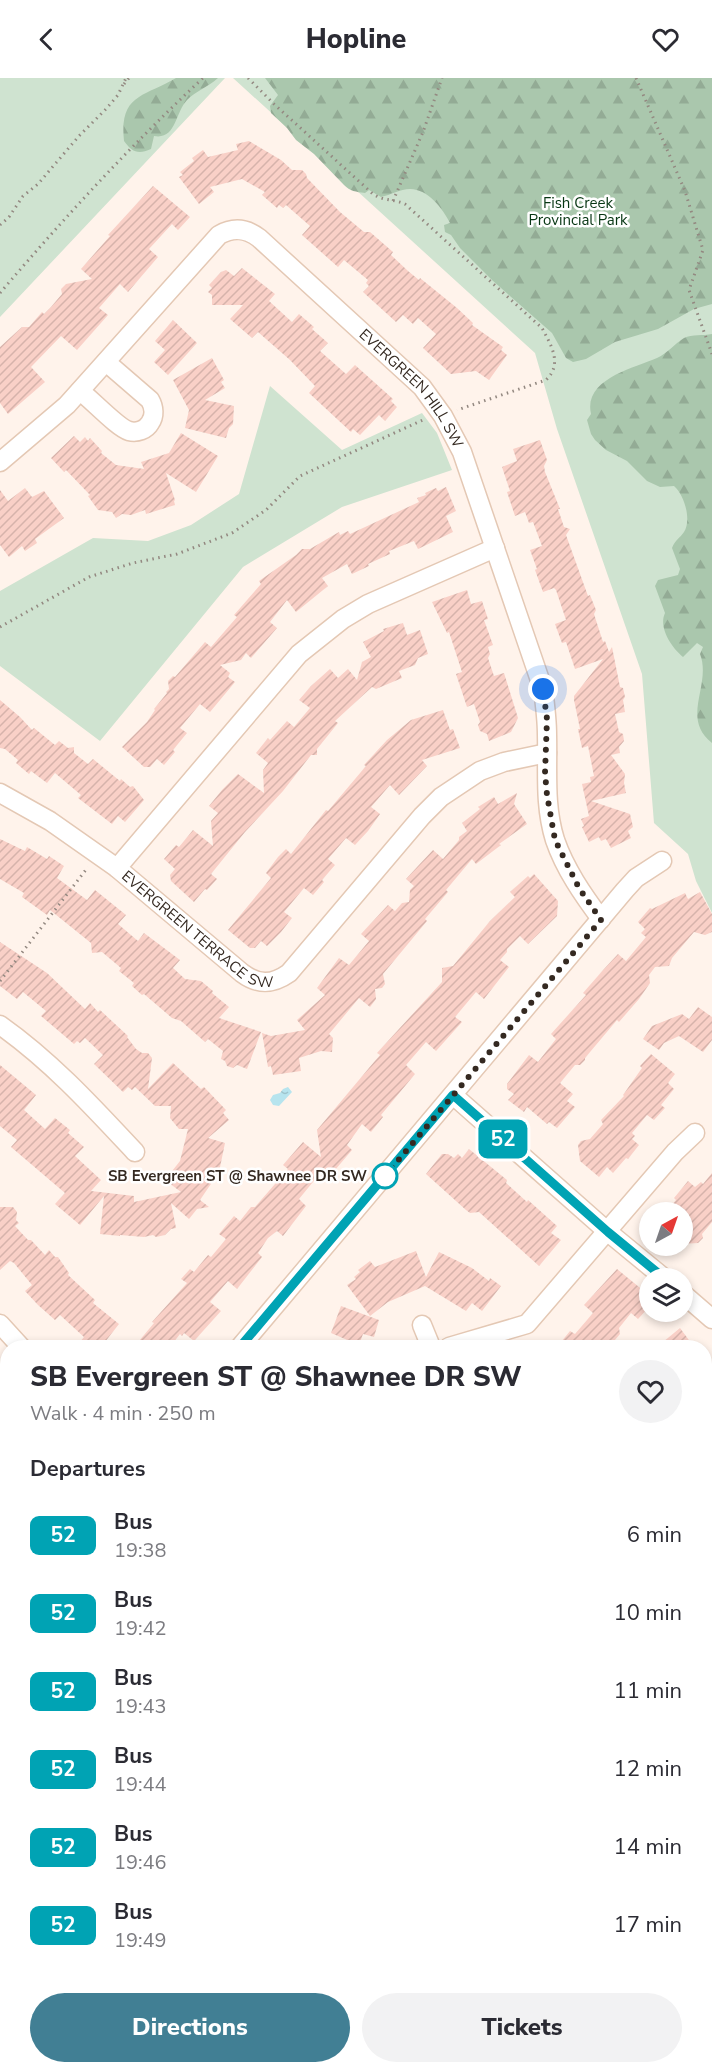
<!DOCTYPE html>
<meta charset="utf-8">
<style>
body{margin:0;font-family:"Nunito Sans",sans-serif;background:#f2f2f3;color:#2b2b33;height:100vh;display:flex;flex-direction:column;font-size:22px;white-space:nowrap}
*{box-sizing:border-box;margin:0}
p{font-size:20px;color:#7c7c81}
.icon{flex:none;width:33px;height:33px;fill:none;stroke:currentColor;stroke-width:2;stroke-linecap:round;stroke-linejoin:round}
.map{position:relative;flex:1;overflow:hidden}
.drawer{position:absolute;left:0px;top:1262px;width:712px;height:734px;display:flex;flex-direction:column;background:#fff;border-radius:24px 24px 0 0;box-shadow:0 3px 9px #0003}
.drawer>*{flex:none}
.badge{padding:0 12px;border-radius:9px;font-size:21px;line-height:39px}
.needle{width:39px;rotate:40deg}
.fabs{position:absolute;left:639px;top:1124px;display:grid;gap:12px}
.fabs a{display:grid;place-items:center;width:54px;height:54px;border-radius:50%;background:#fff;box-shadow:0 3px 9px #0003;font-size:30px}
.you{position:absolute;width:30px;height:30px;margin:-15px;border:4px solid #fff;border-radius:50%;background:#1a73e8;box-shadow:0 0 0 9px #1a73e833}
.map>.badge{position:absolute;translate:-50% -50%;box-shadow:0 0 0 3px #fff}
h2{padding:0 30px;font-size:22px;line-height:54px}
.round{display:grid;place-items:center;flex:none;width:63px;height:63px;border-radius:32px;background:#f2f2f3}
.headline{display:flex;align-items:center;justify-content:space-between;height:102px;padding:0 30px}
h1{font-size:28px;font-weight:800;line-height:45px}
.cta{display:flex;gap:12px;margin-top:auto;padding:12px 30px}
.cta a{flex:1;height:69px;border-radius:36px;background:#417f94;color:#fff;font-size:24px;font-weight:800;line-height:69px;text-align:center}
.cta a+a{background:#f2f2f3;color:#2b2b33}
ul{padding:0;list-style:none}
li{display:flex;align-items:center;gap:18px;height:78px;padding:0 30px}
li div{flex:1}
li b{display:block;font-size:22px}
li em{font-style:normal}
li .badge{min-width:66px;font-weight:700;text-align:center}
header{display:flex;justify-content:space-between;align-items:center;height:78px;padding:0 30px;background:#fff;font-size:27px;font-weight:800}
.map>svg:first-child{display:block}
.green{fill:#cfe3d0}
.forest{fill:url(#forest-firs)}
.water{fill:url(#water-ripples)}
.building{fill:url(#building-hatch)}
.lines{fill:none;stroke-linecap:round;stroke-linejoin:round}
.minor-casing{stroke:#e4c8b4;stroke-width:21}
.path{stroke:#938880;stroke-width:3;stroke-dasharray:1.5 4.5;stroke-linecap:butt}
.minor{stroke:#fff;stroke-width:18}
.line-casing{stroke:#fff;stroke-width:14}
.line{stroke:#00a3b4;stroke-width:9}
.walk{stroke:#342921;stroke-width:6;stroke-dasharray:0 10.8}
.stop-dot{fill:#fff;stroke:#00a3b4;stroke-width:3}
.labels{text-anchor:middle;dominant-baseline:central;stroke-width:5;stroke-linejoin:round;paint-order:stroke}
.park-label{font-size:15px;fill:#073613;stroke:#fff}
.street-label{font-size:15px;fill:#342921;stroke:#fff}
.stop-label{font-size:15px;font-weight:bold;fill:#342921;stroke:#fff;text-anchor:end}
</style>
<header><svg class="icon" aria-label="back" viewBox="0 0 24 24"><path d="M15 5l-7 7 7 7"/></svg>Hopline<svg class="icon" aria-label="heart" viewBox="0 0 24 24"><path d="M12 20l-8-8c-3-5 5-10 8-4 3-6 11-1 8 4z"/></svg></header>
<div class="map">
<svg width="712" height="1994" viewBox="0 0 712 1994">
<defs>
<pattern id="forest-firs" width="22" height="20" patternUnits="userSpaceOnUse" patternTransform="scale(1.5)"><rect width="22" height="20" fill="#aac7ad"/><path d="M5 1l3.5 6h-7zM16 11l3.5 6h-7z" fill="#93ab95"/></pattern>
<pattern id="water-ripples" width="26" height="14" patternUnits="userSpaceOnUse" patternTransform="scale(1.5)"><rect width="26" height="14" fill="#b7e4ee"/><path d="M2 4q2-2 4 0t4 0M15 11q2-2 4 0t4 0" fill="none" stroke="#9ec4cc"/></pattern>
<pattern id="building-hatch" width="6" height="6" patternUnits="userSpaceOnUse" patternTransform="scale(1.5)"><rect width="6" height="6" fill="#f9d0c7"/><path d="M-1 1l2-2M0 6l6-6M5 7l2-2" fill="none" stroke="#d6b3ab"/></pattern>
</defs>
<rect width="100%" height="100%" fill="#fff3eb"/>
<!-- green -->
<path class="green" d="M0,0H225L0,239Z
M233,0H712V835L696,803L688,776L654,745L642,596L557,351L535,275Z
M270,308L342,372L422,335L437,355L452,392L342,429L243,489L100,663L0,588V513L93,460L148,463L191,447L239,416Z
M7,1735L8,1988H244V1994H0V1743Z"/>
<!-- forest -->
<path class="forest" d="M176,0H218C208,9 196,13 187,22C175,35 176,62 154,58L151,71C138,77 132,74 124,63C119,16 144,19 176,0Z
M265,0H712V226L694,231L658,251L615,264L586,281L573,284L566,280L552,255L492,202L460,170L451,157L445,154L444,147L450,145C443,131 428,111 410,111C400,111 391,117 381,119L369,112L365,115C356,114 350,113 344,107L314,76L296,62L287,50L271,35L270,28L278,17Z
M712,256V665C680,640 712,607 700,576L703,569L697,565L683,579C672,570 658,550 665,535L655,508L658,502L678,497L680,491L672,470C675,462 680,460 684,454C692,442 684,416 674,408L660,409L647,403L627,383L606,372L595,362L591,356L587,342L591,336C583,301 634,290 657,280C668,275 674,266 684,260C692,256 703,258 712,256Z
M55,1988H110L105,1994H49L53,1993Z"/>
<!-- water -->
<path class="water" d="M288,1009L292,1014L279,1028L273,1027L270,1022L273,1017L280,1015L283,1011Z"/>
<!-- building -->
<path class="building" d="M249,63L281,82L292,92H302L306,96L307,100L340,134L364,154H370L393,174L391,177L408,193L419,202L420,200L457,230L473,245L472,247L503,269L501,272L507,277L489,302L476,293L451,296L423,270L436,256L418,240L413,246L403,237L396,244L363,214L369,208L366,205L368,202L344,182L338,189L302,157L310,148L286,127L283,130L279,127L277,130L262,117L265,114L242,101L210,109L214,114L199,126L179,99L183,97L180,94L194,83L192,80L203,72L208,79L238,72L236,66Z
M153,108L190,139L178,152L172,146L149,171L158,179L128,214L120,206L99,230L108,237L77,272L61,258L31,289L45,304L8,336L0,325V269L22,249H29L42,234L44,236L51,229L62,216L61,211L66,206L92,201L81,191L110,158L108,157Z
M242,190L275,216L269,223L292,244L299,236L314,249L312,251L328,265L320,273L346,296L355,287L393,321L391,323L397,329L385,343L379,337L360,357L353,351L351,354L309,315L315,308L290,282L258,254L252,260L230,241L243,227H212V217L208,214L212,210L209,207L221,194L226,192L234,198Z
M173,242L197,265L168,297L154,284L165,272L155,263Z
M212,280L224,302L221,304L225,310L205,322L234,328L233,346L229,350L226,360L185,350L189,332L173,302Z
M181,355L218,378L196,414L166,395L175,422L174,423L175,427L146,436L145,432L131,437L122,436L116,440L112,434L98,432L88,418L90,417L66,392L64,394L51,380L74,358L80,364L85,359L88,363L90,360L102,373L101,375L116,387L144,391L141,384L169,375Z
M540,362L547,382L544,388L545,394L560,431H558L564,449L570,451L566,457L588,518L590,517L596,532L594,536L603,564L605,563L609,574L612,569L620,609L623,610L625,619L623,622L625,634L615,636L619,654L623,656L624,663L619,669L620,675L611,677L625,696L624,705L626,715L591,723L630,736L633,749L628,753L631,760L611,770L606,761L601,763L599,759L589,764L582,749L584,748L581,741L589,738L582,706L591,704L590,699L594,698L588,668L582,670L578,651H580L574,622V618L603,581L575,591L566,564L562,565L555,546L566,542L556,512L554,510L543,514L535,492L537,491L530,472L542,468L533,444L529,445L525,434L515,438L507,414L510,413L502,389L517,383L513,371Z
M446,409L456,433L446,438L453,454L418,471L414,463L389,473L390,476L368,486L369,488L352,496L347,486L322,500L328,508L296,534L287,522L270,544L277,550L251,580L246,575L241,582L220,587L230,595L228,599L235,604L210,634L200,626L180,650L187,655L173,672L175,674L164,687L157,681L150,689H144L122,669L147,644L155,632L154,631L167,615L166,614L169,611L168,603L173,598L175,599L205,564L211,569L237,539L234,537L261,506L259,503L296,477L302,471H310L339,454L340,457L348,453L350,456L419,424L417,420L426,417L425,415L436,410L438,413Z
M25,410L32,419L44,413L64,440L35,461L37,465L25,473L22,468L9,479L0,467V412L8,423Z
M467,512L471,526L482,523L488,541L484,542L493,567L488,569L490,576L488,580L494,598L504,595L518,640L511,654L489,663L487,656L480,653L478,647L480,644L474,626L467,629L456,596L462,594L449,554L447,555L432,524Z
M403,545L407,557L420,552L428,576L418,580L415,587L399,593L402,600L376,611L372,609L335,643L338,645L317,671V677H311L283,713L245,754L211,796L217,801L207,812L205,811L194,824L171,803L170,797L175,791L164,781L176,767L179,769L193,752L213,768L211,743L218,735L209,728L222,712L238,696L264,715L263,692L268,685L256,675L268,660L270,662L287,643L294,649L310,630L299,622L311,608L330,591L338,600L348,591L357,602L362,584L371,579L363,564L384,553L383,551Z
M0,622L20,639L32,652L34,650L55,667L59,663L68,670L74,669V675L88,686L93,681L120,703L121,701L130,709L133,708L144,722L125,744L118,738L112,746L78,720L81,717L55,695L47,705L31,693L29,696L16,685L18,682L5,671L0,670Z
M443,632L450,652L453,651L460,670L422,682L427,688L399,717L390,707L371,729L380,736L368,753L355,767L346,760L328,781L335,787L322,802L324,804L313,817L304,810L284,834L292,840L281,854L267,868L261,863L255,870H250L228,852L271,800L266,795L278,779L286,771L291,776L326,732L328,733L366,688L364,687L387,662L411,642Z
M517,715L514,726L527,746L499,766L501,767L476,786L472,781L446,812L448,814L425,841L427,843L383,896L385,906L382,910L375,911L376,921L370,929L359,920L329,956L333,960L332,974L321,973L299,980L301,993L273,997L271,988L268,989L262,955L271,958L305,952L297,942L325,917L317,910L339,880L349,887L369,863L361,856L388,827L395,833L402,825L409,824L410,812L414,808L406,801L418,788L433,772L443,781L459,762V759L467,753L462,745L480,731L478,729L494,719L498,726Z
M0,761L25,773L27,769L47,781L49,778L64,788L57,800L87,822L95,812L126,837L118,846L138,863L144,855L180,882L173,890L185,901L201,903L213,913L212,915L229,929L219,940L261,954L247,991L237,987L233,990L227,988L225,983L221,981L223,973L208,961L205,964L181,943L172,940L144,916L142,917L132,908L134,905L119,893L121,890L102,874L92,875L91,865L50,832L47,837L22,819L24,815L0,801Z
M534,796L558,823L557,838L528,866L520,858L507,871V874L500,882L509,889L484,921L476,914L455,939L462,944L436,973L426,964L406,987L415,996L381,1037L383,1039L371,1054L362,1046L347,1067L352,1072L324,1105L317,1099L299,1121L306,1128L283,1158L277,1153L268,1160L258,1175L262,1179L237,1211L228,1203L210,1224L221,1233L194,1263L184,1255L182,1258L180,1256L170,1269H134L154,1245L152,1244L187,1205L181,1201L190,1191L194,1194L208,1177L211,1179L226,1161L219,1156L234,1138L240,1143L251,1129H255L288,1091L283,1087L303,1064L321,1079L317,1052L374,984L380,977L377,975L442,904V890L453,888L490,843L515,819L510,814L528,798L530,800Z
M700,814L712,836V854L705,857L694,854L672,880L669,888L655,889L649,897L650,905L639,921L619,944L617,942L585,980V982L580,987H575L560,1005L573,1016L567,1023L575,1029L557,1050L549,1044L547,1046L527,1029L524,1034L508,1022L514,1016L507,1011V1006L529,977L538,984L556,961L551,956L586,917L583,915L604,891L618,876L626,883L646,859L641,855L645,851L638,844L650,830L652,831L685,815L688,821Z
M0,864L47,895L85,931L90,925L98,934L100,932L128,958L127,959L136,971L142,975H148L152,980L148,1011L173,985L201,1011L204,1009L226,1032L223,1035L229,1042L208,1060L225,1065L219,1094L200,1122L209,1129L197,1131L189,1141L171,1125L176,1150L171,1151L165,1157L156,1159L153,1157L144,1159L120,1157V1158L100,1156L104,1118L80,1147L55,1126L65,1115L11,1069L17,1062L0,1048V987L36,1017L24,1032L45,1051L55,1040L70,1052L68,1055L84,1069L75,1078L101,1102L91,1113L134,1118V1124L181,1114L165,1102L180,1083L188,1051H179L170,1040L171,1028H155L135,1009L132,1012L128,1009L123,1014L94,986L103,977L85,960L80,965L77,963L74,966L41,938L46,933L23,914L17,921L0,908Z
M698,929L712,939V962L703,974L679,958L664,965L659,972L643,961L652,948L682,936L689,941Z
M651,976L675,996L668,1005L674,1011L661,1027L665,1030L654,1042L647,1037L632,1055L635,1058L632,1061L639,1067L628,1081L626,1080L613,1095L607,1089L599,1099L580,1083L578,1067L581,1063L590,1061L603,1046L601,1042L624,1018L623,1017L642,990L640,988Z
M469,1071L507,1102L506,1105L527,1124L528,1122L557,1148L551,1155L561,1162L539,1188L479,1134L470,1135L466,1132L426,1096L442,1076H448L454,1080L458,1076L462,1080Z
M712,1095V1144L702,1156L703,1160L698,1165L682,1166V1134H666L676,1122L674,1120L688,1103L695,1109L701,1104L703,1106Z
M0,1129H13L17,1134L16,1142L19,1145L15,1148L28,1162H31L45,1177L49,1172L55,1179H58L69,1195L68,1197L95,1222L93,1225L119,1246L101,1269H76L84,1259L60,1237L55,1242L38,1227L25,1213L32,1207L14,1185L10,1183L0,1192Z
M416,1173L426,1199L439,1174L472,1190L489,1203L490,1200L501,1208L482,1233L472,1225L466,1233L425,1208L388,1224L370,1238L347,1207L356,1201L354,1199L360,1194L358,1192L370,1183L375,1189Z
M617,1191L650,1218V1228L638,1241L631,1235L619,1250L620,1256L609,1269H557L570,1253L575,1256L593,1235L584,1227Z
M341,1228L379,1242L374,1259L363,1256L359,1267L331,1255Z
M680,1250L694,1269H657Z"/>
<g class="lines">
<!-- minor casing -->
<g class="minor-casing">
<g id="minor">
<path d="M80,313C91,321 118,350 129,353C137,355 146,352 150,345C155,338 154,329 150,322L106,284"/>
<path id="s1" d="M0,384L67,327L219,157C233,149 246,150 259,160L422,309L443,338L462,374L543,611C545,626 547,641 547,657C548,692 544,727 555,762C565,791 583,817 601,841"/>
<path id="s2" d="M495,470L368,526L343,541L299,576L117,790L242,895C258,907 272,907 289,895L422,738L441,719L480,693L504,684L547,675"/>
<path d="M0,715L50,743L117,790"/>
<path d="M0,947C51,983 93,1029 135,1074"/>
<path d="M453,1017L608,1154L664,1200"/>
<path d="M682,1215L712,1241"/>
<path d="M0,1246L21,1269"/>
<path d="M422,1247L431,1269"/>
<path d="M240,1269L625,812L636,800L662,783"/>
<path d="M449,1269L527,1246L675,1074L695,1055"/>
<path d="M0,1555L8,1546"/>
<path d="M705,1690L712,1693"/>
<path d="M705,1777L712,1775"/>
<path d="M256,1988V1994"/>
<path d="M636,1988L639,1994"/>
<path d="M375,1994L376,1988"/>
</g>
</g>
<!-- path -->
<path class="path" d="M248,0L274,26L373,116C383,123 394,121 405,126L542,250C551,267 563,286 546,302L457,332
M636,0L685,113L703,172L689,212L712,276
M124,6L129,0
M393,123L423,54L442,0
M0,147L9,139L23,118L38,106L79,58L106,31L118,17L126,0
M0,215C64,140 131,67 203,0
M0,549L89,499L133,485L177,476L232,455L266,432L300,398L425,341
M0,903L88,789"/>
<!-- minor -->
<use href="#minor" class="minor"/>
</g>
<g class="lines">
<!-- line casing -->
<g class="line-casing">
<path id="line" d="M240,1269L453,1017L608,1154L664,1200"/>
</g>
<!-- line -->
<use href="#line" class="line"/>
<!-- walk -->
<path class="walk" d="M385,1098L601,842L579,810L555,762L547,717L545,695L547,641L543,611"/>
</g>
<!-- markers -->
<circle class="stop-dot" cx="385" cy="1098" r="12"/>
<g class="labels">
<!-- park labels -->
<g class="park-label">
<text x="578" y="125">Fish Creek<tspan x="578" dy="17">Provincial Park</tspan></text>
</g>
<!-- street labels -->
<g class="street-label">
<text stroke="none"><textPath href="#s1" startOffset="574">EVERGREEN HILL SW</textPath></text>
<text stroke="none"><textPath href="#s2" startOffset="608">EVERGREEN TERRACE SW</textPath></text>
</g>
<!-- stop labels -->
<g class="stop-label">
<text x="367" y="1098">SB Evergreen ST @ Shawnee DR SW</text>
</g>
</g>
</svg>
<div class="fabs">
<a><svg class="needle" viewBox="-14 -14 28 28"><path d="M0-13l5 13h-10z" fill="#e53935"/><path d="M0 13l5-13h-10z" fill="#7c7c81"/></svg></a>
<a><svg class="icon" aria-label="layers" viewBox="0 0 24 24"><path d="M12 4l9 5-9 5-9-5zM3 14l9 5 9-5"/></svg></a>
</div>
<div class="you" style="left:543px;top:611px"></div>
<b class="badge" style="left:503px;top:1061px;background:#00a3b4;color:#fff">52</b>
<section class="drawer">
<div class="headline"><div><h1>SB Evergreen ST @ Shawnee DR SW</h1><p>Walk · 4 min · 250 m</p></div><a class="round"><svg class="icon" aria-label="heart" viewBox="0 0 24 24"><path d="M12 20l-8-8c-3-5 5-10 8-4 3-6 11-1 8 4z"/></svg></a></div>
<h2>Departures</h2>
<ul>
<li><span class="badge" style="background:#00a3b4;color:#fff">52</span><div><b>Bus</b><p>19:38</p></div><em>6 min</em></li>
<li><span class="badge" style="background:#00a3b4;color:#fff">52</span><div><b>Bus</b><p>19:42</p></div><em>10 min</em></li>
<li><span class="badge" style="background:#00a3b4;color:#fff">52</span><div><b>Bus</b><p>19:43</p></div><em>11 min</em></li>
<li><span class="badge" style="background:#00a3b4;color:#fff">52</span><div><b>Bus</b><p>19:44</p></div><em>12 min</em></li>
<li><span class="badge" style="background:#00a3b4;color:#fff">52</span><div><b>Bus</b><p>19:46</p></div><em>14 min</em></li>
<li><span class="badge" style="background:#00a3b4;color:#fff">52</span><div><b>Bus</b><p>19:49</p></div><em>17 min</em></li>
</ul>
<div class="cta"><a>Directions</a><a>Tickets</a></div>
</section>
</div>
